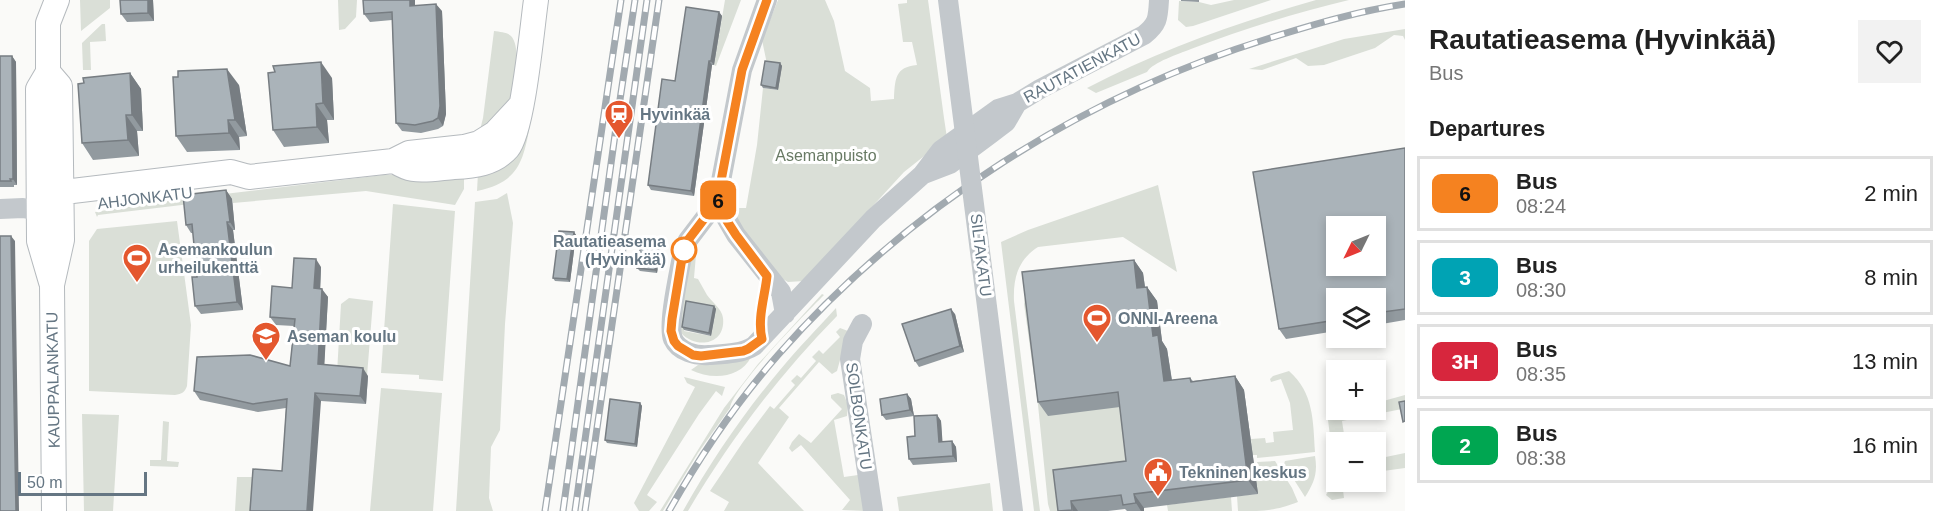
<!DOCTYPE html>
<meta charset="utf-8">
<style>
body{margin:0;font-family:Arial,sans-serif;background:#f2f2f2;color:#222;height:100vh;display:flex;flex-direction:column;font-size:22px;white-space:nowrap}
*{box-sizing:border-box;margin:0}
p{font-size:20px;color:#767676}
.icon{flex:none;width:33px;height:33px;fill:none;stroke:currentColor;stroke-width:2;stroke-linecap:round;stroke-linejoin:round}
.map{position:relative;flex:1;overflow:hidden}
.sheet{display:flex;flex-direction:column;background:#fff;width:540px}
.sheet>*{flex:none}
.badge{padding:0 12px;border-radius:9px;font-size:21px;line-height:39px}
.needle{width:39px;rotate:227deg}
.controls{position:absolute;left:1326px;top:216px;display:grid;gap:12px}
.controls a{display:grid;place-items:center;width:60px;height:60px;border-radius:0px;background:#fff;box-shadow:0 3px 9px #0003;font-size:30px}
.scale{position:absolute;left:18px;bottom:15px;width:129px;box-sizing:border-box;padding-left:6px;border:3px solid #657683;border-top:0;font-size:16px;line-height:21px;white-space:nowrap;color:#657683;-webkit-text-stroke:4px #fff;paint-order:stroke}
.map>.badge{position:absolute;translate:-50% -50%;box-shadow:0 0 0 3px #fff}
h2{padding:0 24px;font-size:22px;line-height:54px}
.round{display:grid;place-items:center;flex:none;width:63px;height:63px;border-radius:0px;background:#f2f2f2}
.headline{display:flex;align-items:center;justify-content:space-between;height:102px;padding:0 24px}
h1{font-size:28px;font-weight:600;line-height:45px}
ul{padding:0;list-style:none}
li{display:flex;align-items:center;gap:18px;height:75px;margin:0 12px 9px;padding:0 12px;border:3px solid #e0e0e0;border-radius:0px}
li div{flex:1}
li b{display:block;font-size:22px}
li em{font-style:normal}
li .badge{min-width:66px;font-weight:700;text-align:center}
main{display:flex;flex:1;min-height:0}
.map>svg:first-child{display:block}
.green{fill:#dadfd7;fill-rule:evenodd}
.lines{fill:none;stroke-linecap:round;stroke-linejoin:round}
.major-casing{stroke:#b5babe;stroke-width:26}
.minor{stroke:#c3c8cc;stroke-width:20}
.major{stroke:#fff;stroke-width:24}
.rail-casing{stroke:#a2aab0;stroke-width:7}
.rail{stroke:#fff;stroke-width:4.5;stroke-dasharray:14;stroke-linecap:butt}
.minor-bridge{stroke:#c3c8cc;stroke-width:20}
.wall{fill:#929a9f}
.shaded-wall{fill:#777d82}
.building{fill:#aab3b9;stroke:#777d82;stroke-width:1.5;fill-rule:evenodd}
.line-casing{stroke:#fff;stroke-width:14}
.line{stroke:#f58220;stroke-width:9}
.stop-dot{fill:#fff;stroke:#f58220;stroke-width:3}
.labels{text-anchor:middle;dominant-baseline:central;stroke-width:6;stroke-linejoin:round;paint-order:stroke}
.street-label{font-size:16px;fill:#657683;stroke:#fff}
.poi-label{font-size:16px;font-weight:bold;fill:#657683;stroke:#fff;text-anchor:start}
.park-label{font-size:16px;fill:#687a64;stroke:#fff}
.stop-label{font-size:16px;font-weight:bold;fill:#657683;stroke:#fff;text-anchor:end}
</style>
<main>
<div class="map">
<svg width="1405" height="511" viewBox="0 0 1405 511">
<rect width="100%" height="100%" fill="#fafaf8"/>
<!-- green -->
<path class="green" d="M80,0H110V8L81,31Z
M338,0H357L356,17L345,29L339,30Z
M725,0H741L716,66L714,65Z
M778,0H825L834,21L845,71L870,88L871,101L894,99C895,79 895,67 917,65L912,42H903L898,4L907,3V0H928L944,118L947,138L904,172L804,281L788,282L781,278L733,216L732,208H746L757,145L763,88L777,90L767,64L762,40Z
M1234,0H1271L1193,26L1186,27L1178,20L1179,1L1199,2L1211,5Z
M1316,0H1349C1295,13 1243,29 1191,49C1179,54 1153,62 1147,72L1096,93L1087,88C1160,50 1236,23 1316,0Z
M102,24H105L106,41L90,42L91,70H83L82,43Z
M1405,29V40L1403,36L1394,35L1375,48L1324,65L1308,66L1296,58L1262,70L1249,69L1344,39Z
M494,31C500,32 507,32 511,36C522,47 515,91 508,104C502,115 488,125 479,134L483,118Z
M528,125H530C523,163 518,182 477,191L478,173Z
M464,174V189L455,205L366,191L233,203L232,199L98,215L97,217L95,212L157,202L383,175Z
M1158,185L1177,272L1123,237L1038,247C1018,260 1013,278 1014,301L1040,511H1034L1001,242L1028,230Z
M507,193L513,223L505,324L500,430L491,447L489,498L493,511H456L475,202L497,199Z
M393,204L455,211L443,381L419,379V375L381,373Z
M177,221L191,325L187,386C185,392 182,394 175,395L89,391V241L97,229Z
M697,243L694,278L698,279C701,284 704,290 707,295C713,303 722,309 723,318C726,344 697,350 681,333L678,315L687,259ZM689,304L716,309L711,336L684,331Z
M1027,284L1127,406L1136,475L1066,511H1050L1048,504L1038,405L1024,304Z
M822,294L824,295C805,314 733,387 730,408L698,453L663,511H660L724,408L758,364Z
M349,298L373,301L367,376L337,373L341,304Z
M836,308L837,316C779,375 730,440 688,511H683C711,461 743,414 780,370C798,348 817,329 836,308Z
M840,328L848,331L837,371L832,374L819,362L779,408L789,417L758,463L804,511H724L729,502L710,491L743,442L770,406L774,409L795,385L791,381L797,375L801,378L816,361L812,357L819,350L823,354L840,337L836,332Z
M751,357C740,379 711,380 691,370L698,365Z
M1289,371C1314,393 1313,421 1315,452L1257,458V455H1252L1251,439L1265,438L1266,443L1274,442L1273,432L1293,430L1290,403L1281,379L1271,382L1270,379L1273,376Z
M684,377L725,387L722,396L716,391L699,414L647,495L657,502L649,511H639L634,503L695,387L687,383Z
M381,388L442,393L433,511H370Z
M838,393L844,395L848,405L847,416L834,420L844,477L858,475L865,511L842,510L850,500L801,445L792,452L789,448L792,442L799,434L811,443L842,409L831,398V395Z
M1405,395V404L1402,409L1342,421L1344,434L1330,436L1326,404L1336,402V410H1339L1340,412L1351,410H1376V403Z
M82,414L119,415L113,511H84Z
M163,421L169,422L167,461L179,462L178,467L150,466V460H161Z
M1336,450V482H1342L1344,498L1332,500L1326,495L1330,488V451Z
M1405,453V468L1376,472V459Z
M1315,456C1318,473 1314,483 1305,497L1284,464L1285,461Z
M1275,461L1292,488L1298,502C1275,511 1263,511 1238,511L1237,496L1257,494L1254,467L1258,466L1257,462Z
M237,477H259L257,511H235Z
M990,483L993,511H899L897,497Z
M1231,497L1232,511H1168L1167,505Z"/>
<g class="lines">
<!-- major casing -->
<g class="major-casing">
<path id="major" d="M48,72L60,86L62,240L52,285L54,511
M396,162C401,165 407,168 413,169C426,171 441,168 454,167C474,166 494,164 508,148C523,130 532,28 536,0
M39,195L231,172L249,177L393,161L409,153L464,147L479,143L495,133L521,105
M51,282L39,241L38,89L48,72V23L57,0"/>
</g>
<!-- minor -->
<path class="minor" d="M767,0L742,70L717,202L688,240L683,251C680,269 667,325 673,339C679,352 696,356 709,355C724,354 741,354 754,346L873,219L922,175L941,150L998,109L1017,103L1040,89L1144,35C1158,24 1158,18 1159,0
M924,174L950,164L989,135L1006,122L1017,103
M717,202L736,235L781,292L785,314
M0,209L23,208L39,211
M862,324L853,341L850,359L873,511"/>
<!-- major -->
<use href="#major" class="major"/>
<!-- rail casing -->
<g class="rail-casing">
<path id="rail" d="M545,511L621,0
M563,511L618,113L635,0
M575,511L647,0
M585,511L659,0
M669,511C700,456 736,403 778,355C908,207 1082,96 1270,38C1315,24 1359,11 1405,4"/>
</g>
<!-- rail -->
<use href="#rail" class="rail"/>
<!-- minor-bridge -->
<path class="minor-bridge" d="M948,0L1013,511"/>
</g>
<!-- wall -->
<path class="wall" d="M120,0H153L154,21L127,22L121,14Z
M415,0V5L442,11L446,114L443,126L438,129L421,133L402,131L396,123L392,20L370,22L364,14Z
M1181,0H1199V2L1181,1Z
M719,12L722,16L714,65H712L694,196L651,190L648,185L675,81Z
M0,56H12L16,62L17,185H14V187H0Z
M780,63L782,66L778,90L763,88L761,85Z
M130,73L141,89L143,131H137L139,156L93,160L82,143Z
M332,78L334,120H327L329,143L284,147L273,130Z
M239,85L247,136L239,137L240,150L187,152L176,136Z
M1405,148V320L1376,325V298H1336V331L1286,339L1279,329Z
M226,190L232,199L235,230H233L243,310L201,314L195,306L197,277L193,233H191L186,225Z
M574,232L576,235L570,282L555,281L553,278Z
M659,244L661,247L657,273L640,271L637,268Z
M1134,260L1143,273L1145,287H1147L1157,301L1162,341L1167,349L1172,380L1190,378L1193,381L1235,376L1244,390L1258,494L1144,508V511H1127L1125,509L1108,511H1058L1126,461L1120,407L1048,416L1038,402Z
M321,267L320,288L328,297L324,364L368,376L366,404L321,401L282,471L286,408L258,412L200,400L194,391L290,366L294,326L276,325L270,317L292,288Z
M714,306L716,309L711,336L684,330L682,327Z
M955,314L964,352L919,367L915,361Z
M907,394L911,399L914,416L886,420L882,415Z
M640,403L642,406L637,447L607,443L605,440Z
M937,415L941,421L942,442L952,441L956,447L957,462L913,465L909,459L915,436Z"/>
<!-- shaded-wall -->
<path class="shaded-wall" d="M148,0H153L154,21L148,13Z
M410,0H415V14L410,6Z
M436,4L442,11L446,114L443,126L438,118Z
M719,12L722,16L714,65L711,61Z
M12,56L16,62L17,185L13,179Z
M709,61L712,65L694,196L691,191Z
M321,62L332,78L334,120L323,103Z
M780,63L782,66L778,90L776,88Z
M227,69L239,85L247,136L235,120Z
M130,73L141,89L143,131L132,115Z
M316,104L327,120L329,143L317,127Z
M126,115L137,131L139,156L128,140Z
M228,120L239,137L240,150L229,133Z
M226,190L232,199L235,230L230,222Z
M227,222L233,230L243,310L237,302Z
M574,232L576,235L570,282L567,279Z
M11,236L15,241L19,511H16Z
M659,244L661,247L657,273L655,270Z
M316,259L321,267L320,296L314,288Z
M1134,260L1143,273L1147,302L1137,288Z
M1147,287L1157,301L1162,341L1167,349L1174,395L1164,381L1153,336Z
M322,289L328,297L324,372L318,364Z
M714,306L716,309L711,336L709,333Z
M951,309L955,314L964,352L960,346Z
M363,368L368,376L366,404L360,396Z
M1235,376L1244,390L1258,494L1248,480Z
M315,393L321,401L313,511H307Z
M907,394L911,399L914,416L910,410Z
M640,403L642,406L637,447L635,444Z
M937,415L941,421L943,448L939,442Z
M952,441L956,447L957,462L953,456Z
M1134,494L1144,508V511H1141L1136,503Z
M1071,501L1078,511H1073Z"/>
<!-- building -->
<path class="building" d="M120,0H148V13L121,14Z
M363,0H410V6L436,4L440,106L438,118L433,121L415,125L396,123L392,12L364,14Z
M686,7L719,12L711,61H709L691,191L648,185L662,79L675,81Z
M0,56H12L13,179H10L11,181H0Z
M765,61L780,63L776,88L761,85Z
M321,62L323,103L316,104L317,127L273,130L268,73L275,72L273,66Z
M227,69L235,120H228L229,133L176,136L173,77H178V71Z
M130,73L132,115H126L128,140L82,143L78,84L84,83L83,78Z
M1405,148V309L1376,313V298H1336V320L1279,329L1253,172ZM1336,226H1376V266H1336Z
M226,190L230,222H227L237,302L195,306L192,277H197L192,224L186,225L183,195Z
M559,231L574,232L567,279L553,278Z
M0,236H11L16,511H0Z
M641,242L659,244L655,270L637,268Z
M294,258L316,259L314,288L322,289L318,364L363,368L360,396L315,393L307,511H250L253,469L282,471L287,399L253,404L194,391L197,357L250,355L290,366L295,319L270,317L272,286L292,288Z
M1134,260L1137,288L1147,287L1153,336L1158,335L1164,381L1190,378L1191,382L1235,376L1248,480L1134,494L1136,503L1123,505L1121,495L1071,501L1072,510L1058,511L1053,470L1126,461L1118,392L1038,402L1022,272Z
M686,301L714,306L709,333L682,327Z
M951,309L960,346L915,361L902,324Z
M907,394L910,410L882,415L880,399Z
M610,399L640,403L635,444L605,440Z
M1405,401V421L1403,422L1399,402Z
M937,415L939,442L952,441L953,456L909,459L907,437L915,436L914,416Z"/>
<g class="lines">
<!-- line casing -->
<g class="line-casing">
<path id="line" d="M727,221L736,235L767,276C765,296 757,319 762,339L748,349L743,351L701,356L693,355L678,346L674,341L671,331L672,319L683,252L688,240L717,202L742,70L767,0"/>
</g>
<!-- line -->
<use href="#line" class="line"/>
</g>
<!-- icons -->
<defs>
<g id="station-pin" transform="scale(1.5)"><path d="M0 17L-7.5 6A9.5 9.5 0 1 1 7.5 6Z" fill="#e4572e" stroke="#fff"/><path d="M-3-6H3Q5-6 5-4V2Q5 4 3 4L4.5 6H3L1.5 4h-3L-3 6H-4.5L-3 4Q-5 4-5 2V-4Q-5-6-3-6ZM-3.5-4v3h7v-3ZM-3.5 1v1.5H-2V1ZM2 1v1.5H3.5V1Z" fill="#fff"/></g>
<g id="stadium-pin" transform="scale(1.5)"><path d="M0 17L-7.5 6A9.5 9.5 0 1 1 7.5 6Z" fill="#e4572e" stroke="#fff"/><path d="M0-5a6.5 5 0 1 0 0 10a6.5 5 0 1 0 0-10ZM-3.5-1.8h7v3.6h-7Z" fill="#fff"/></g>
<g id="school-pin" transform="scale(1.5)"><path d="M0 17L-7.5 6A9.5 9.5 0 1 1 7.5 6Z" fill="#e4572e" stroke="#fff"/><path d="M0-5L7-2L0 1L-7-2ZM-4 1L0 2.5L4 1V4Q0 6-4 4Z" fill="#fff"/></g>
<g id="civic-pin" transform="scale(1.5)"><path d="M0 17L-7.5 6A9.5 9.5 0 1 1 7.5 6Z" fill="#e4572e" stroke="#fff"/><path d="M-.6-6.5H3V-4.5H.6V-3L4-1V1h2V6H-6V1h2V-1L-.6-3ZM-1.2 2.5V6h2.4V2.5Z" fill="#fff"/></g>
</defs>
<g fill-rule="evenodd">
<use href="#station-pin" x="619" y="114"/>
<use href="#stadium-pin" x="137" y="258"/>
<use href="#stadium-pin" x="1097" y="318"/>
<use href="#school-pin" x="266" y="336"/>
<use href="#civic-pin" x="1158" y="472"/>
</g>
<!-- markers -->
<circle class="stop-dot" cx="684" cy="250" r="12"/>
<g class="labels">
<!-- street labels -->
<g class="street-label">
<text transform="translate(1082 68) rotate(-28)">RAUTATIENKATU</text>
<text transform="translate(145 198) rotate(-7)">AHJONKATU</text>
<text transform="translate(981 255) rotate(83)">SILTAKATU</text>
<text transform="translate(53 380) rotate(-91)">KAUPPALANKATU</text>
<text transform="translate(859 416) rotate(82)">SOLBONKATU</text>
</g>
<!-- poi labels -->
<g class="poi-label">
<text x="640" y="114">Hyvinkää</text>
<text x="158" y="249">Asemankoulun<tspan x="158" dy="18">urheilukenttä</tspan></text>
<text x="1118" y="318">ONNI-Areena</text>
<text x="287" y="336">Aseman koulu</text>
<text x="1179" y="472">Tekninen keskus</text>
</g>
<!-- park labels -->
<g class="park-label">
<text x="826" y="155">Asemanpuisto</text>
</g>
<!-- stop labels -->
<g class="stop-label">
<text x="666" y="241">Rautatieasema<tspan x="666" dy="18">(Hyvinkää)</tspan></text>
</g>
</g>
</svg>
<div class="controls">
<a><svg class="needle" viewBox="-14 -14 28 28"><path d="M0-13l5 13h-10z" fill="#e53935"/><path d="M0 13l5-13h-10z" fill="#767676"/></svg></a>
<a><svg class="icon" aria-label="layers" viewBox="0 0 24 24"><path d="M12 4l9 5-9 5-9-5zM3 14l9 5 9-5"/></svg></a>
<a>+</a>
<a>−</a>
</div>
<div class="scale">50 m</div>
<b class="badge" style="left:718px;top:200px;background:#f58220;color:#111">6</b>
</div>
<section class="sheet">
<div class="headline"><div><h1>Rautatieasema (Hyvinkää)</h1><p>Bus</p></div><a class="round"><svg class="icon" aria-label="heart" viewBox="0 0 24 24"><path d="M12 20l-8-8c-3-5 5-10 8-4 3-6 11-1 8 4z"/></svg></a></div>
<h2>Departures</h2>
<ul>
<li><span class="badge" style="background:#f58220;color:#111">6</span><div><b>Bus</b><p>08:24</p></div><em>2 min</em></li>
<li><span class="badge" style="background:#00a3b4;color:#fff">3</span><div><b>Bus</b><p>08:30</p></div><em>8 min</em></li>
<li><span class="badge" style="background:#d7263d;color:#fff">3H</span><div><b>Bus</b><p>08:35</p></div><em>13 min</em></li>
<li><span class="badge" style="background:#00a651;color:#fff">2</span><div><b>Bus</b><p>08:38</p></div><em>16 min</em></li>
</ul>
</section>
</main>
